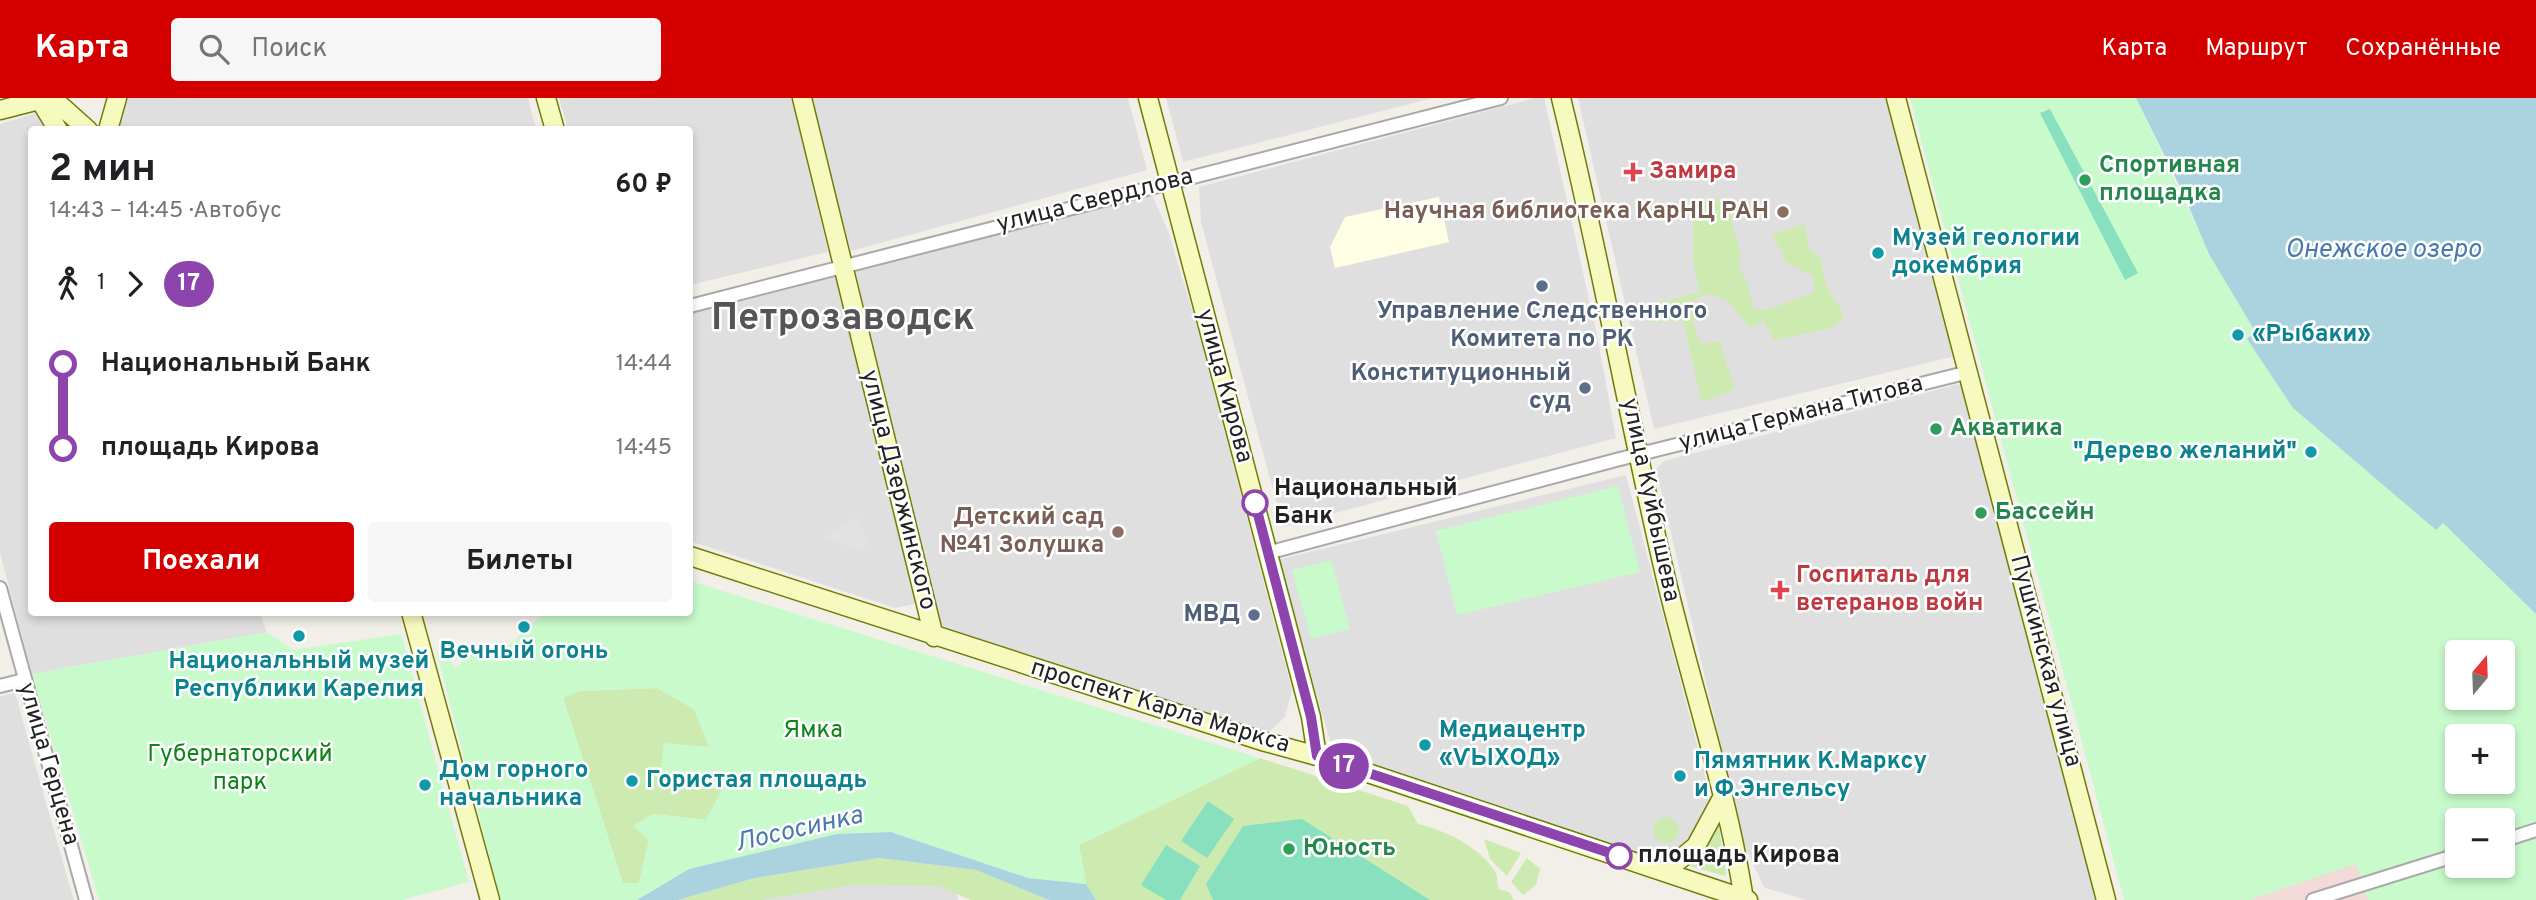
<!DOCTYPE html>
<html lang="ru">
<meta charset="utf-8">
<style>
body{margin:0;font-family:Overpass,sans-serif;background:#f6f6f6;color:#202124;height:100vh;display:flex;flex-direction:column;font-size:26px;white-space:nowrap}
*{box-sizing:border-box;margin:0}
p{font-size:23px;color:#757577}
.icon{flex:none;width:38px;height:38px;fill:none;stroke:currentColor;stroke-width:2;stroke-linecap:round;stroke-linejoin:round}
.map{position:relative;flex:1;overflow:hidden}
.details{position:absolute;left:28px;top:28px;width:665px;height:490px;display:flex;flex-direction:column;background:#fff;border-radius:7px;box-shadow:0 4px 10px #0003}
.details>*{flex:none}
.badge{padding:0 14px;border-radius:23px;font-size:24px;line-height:46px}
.needle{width:46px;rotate:19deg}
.fabs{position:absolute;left:2445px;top:542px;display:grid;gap:14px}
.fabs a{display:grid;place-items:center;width:70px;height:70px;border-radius:7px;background:#fff;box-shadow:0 4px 10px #0003;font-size:35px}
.map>.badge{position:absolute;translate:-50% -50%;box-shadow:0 0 0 4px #fff}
.legs{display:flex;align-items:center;gap:10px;height:77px;padding:0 21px;font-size:23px}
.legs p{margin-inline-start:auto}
.overview{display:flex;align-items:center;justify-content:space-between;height:119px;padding:0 21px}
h1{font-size:38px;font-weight:700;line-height:52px}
.primary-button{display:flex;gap:14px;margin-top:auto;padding:14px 21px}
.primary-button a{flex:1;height:80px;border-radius:7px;background:#d40000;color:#fff;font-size:28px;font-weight:700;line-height:80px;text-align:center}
.primary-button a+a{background:#f6f6f6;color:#202124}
ul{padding:0 21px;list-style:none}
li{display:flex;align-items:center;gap:24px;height:84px;font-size:26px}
li i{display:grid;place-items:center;width:10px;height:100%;margin:0 9px;background:currentColor}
li i::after{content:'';width:18px;height:18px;margin:-9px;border:5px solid;border-radius:50%;background:#fff}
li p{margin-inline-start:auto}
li:first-child i{background:linear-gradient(#0000 50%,currentColor 0)}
li:last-child i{background:linear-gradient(currentColor 50%,#0000 0)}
header{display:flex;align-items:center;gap:42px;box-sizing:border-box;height:98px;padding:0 35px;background:#d40000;color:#fff}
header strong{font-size:33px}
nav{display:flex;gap:38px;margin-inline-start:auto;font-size:24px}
.search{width:490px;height:63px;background:#f6f6f6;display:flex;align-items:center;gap:18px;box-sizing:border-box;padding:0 24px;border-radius:7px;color:#757577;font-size:26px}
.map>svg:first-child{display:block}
.residential{fill:#e0dfdf}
.commercial{fill:#f2dad9}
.education{fill:#ffffe5}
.grass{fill:#cdebb0}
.park{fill:#c8facc;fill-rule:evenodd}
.pitch{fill:#88e0be}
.parking{fill:#e2e2e2}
.water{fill:#aad3df}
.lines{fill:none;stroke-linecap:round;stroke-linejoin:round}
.street-casing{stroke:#a9a9a9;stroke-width:16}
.secondary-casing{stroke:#707d05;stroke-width:21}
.street{stroke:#fff;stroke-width:12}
.secondary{stroke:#f7fabf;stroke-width:18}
.line-1-casing{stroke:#fff;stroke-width:16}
.line-1{stroke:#8e44ad;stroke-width:10}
.health-dot{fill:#e0444e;stroke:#fff;stroke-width:2.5}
.leisure-dot{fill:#2e9e5b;stroke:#fff;stroke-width:2.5}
.education-dot{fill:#8d6e63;stroke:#fff;stroke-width:2.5}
.culture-dot{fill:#0f9aa8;stroke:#fff;stroke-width:2.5}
.service-dot{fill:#5c6f8a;stroke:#fff;stroke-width:2.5}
.stop-1-dot{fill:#fff;stroke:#8e44ad;stroke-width:3.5}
.labels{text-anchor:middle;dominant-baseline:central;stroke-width:5;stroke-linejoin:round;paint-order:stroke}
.leisure-label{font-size:24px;font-weight:bold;fill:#27864d;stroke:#fff;text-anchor:start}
.health-label{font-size:24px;font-weight:bold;fill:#be3a42;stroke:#fff;text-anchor:start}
.street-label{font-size:24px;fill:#222;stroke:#fff}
.education-label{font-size:24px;font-weight:bold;fill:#785e54;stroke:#fff;text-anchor:end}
.culture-label{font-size:24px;font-weight:bold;fill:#0d838f;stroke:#fff;text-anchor:start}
.service-label{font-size:24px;font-weight:bold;fill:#4e5e75;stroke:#fff;text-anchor:end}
.stop-label{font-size:24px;font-weight:bold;fill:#222;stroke:#fff;text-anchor:start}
.park-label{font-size:24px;fill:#0c8416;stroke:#fff}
.water-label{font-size:26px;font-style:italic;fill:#4a7aab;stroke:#fff}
.town-label{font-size:38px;font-weight:bold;fill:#555;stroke:#fff}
</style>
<header>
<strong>Карта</strong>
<div class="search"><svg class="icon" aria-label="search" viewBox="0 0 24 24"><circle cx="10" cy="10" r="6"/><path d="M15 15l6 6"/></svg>Поиск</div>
<nav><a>Карта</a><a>Маршрут</a><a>Сохранённые</a></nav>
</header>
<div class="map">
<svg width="2536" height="802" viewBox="0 0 2536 802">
<rect width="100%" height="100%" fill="#f2efe9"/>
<!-- residential -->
<path class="residential" d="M124,0H528L536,31L115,32Z
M559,0H792L828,154L690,187V32L568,31Z
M811,0H1128L1147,72L851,153Z
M1166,0H1433L1183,64Z
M1535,0H1544L1597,237L1616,340L1283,429L1201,124L1199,89Z
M1578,0H1885L1922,128L1955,258L1654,331Z
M37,15L47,31L32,32V514L260,515L267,534L32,576L0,455V26Z
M1152,97L1168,133L1196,225L1292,592L1285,619L1270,633L1250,632L943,533L855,171Z
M834,176L919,486L914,506L895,510L690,443V214Z
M1963,285L2097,802H1807L1772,792L1764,789L1744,746L1656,371L1664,363Z
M1626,377L1711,700L1689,747L1666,765L1334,656L1277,462Z
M15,595L70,789L74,802H0V598Z
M805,781L953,784L958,802H708Z"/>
<!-- commercial -->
<path class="commercial" d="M2356,765L2368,802H2249Z"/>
<!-- education -->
<path class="education" d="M1439,99L1449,144L1335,170L1330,149L1345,119Z"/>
<!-- grass -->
<path class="grass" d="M1693,101L1727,104L1741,159L1738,168L1748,187L1754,211L1768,212L1814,194L1813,178L1786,164L1772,136L1805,126L1809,151L1820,158L1826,187L1844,217L1835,229L1774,242L1764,223L1750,230L1728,203L1708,196L1690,204L1709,218L1692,222L1701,246L1719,243L1735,291L1702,304L1683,223L1650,224L1643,208L1699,194L1693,163Z
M657,590L694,611L709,649L691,691L724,689L706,722L653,716L634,728L649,742L639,785H623L563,600L579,593Z
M1260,660L1408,708L1418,726C1444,732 1481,749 1496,775C1498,780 1496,785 1499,791L1509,794L1514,802H1096L1086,786L1079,747Z
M1653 732a13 13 0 1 1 26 0a13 13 0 1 1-26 0Z
M1718,721L1726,776L1725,778L1683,766Z
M1484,741L1521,755L1507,778L1490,761Z
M879,760L976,772L1049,802H971L938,788L854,787L761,802H678L755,780Z
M1527,760L1540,771L1536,787L1523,797L1511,784Z"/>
<!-- park -->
<path class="park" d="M1910,0H2136L2197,129L2256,234L2248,241L2435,432L2443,425L2536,516V802H2368L2356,766L2249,802H2124ZM2457,555H2502V600H2457ZM2457,639H2502V684H2457ZM2457,723H2502V768H2457Z
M1618,388L1640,474L1457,517L1436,433Z
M1331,462L1350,531L1311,541L1292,472Z
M690,483L1260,660L1079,747L1086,786L1028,780L891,734L837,736L689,771L637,802H497L496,784L437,555L449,551L454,571L478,550L494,561L544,515L690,514ZM657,590L694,611L709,649L664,645L660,677L691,691L723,690L706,722L653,716L633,728L649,742L639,785H623L563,600L579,593Z
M267,534L293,552L401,536L469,784L402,802H99L32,576Z"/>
<!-- pitch -->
<path class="pitch" d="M2050,11L2138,175L2125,182L2040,15Z
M1208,703L1234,721L1207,760L1181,743Z
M1302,721L1430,802H1213L1206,786L1243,728Z
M1166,747L1200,768L1180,802H1166L1141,787Z"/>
<!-- parking -->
<path class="parking" d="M858,418L868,446L862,453L823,440Z"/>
<!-- water -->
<path class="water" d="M2136,0H2536V516L2443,425L2436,432L2293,310L2247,241L2255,233L2209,156L2183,95Z
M891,734L1028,780L1086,786L1096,802H1049L976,772L879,760L755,780L678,802H637L689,771L837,736Z"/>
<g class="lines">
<!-- street casing -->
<g class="street-casing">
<path id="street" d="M690,208L1501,0
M1267,455L1616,362L1969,274
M0,490L86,802
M0,588L24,582
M2502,743L2536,732
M2313,802L2457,757"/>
</g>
<!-- secondary casing -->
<g class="secondary-casing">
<path id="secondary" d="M546,0L555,32
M802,0L934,539
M1148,0L1311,619L1317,658
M1561,0C1600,158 1628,319 1665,477C1690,583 1728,696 1744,802
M1896,0L2106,802
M40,2L60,7L88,32
M40,2L58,32
M0,12L47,0
M108,32L117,0
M690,458L1262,643L1317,658L1748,802
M411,514L490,802
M1666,773L1696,748L1722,700"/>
</g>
<!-- street -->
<use href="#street" class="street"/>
<!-- secondary -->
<use href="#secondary" class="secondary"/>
</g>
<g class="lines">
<!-- line-1 casing -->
<g class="line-1-casing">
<path id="line-1" d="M1255,405L1311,619L1317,658L1619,758"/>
</g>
<!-- line-1 -->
<use href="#line-1" class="line-1"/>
</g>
<!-- markers -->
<g class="health-dot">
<path d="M1629.5 63.5h7v7h7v7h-7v7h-7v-7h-7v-7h7z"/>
<path d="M1776.5 481.5h7v7h7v7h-7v7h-7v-7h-7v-7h7z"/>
</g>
<g class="leisure-dot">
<circle cx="2085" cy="82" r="7"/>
<circle cx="1936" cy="331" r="7"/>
<circle cx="1981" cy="415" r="7"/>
<circle cx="1289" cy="751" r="7"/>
</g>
<g class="education-dot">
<circle cx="1783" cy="114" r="7"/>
<circle cx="1118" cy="434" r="7"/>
</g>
<g class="culture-dot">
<circle cx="1878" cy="155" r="7"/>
<circle cx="2238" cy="237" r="7"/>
<circle cx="2311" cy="354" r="7"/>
<circle cx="524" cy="529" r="7"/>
<circle cx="299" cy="538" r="7"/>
<circle cx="1425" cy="647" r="7"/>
<circle cx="1680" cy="678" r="7"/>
<circle cx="632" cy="683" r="7"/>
<circle cx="425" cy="687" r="7"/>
</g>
<g class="service-dot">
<circle cx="1542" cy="188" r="7"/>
<circle cx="1585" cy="290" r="7"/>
<circle cx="1254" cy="517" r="7"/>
</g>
<g class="stop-1-dot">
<circle cx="1255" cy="405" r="12"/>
<circle cx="1619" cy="758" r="12"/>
</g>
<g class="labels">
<!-- leisure labels -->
<g class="leisure-label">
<text x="2099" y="68">Спортивная<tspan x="2099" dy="28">площадка</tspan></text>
<text x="1950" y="331">Акватика</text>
<text x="1995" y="415">Бассейн</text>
<text x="1303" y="751">Юность</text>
</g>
<!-- health labels -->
<g class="health-label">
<text x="1649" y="74">Замира</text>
<text x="1796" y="478">Госпиталь для<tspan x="1796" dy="28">ветеранов войн</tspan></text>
</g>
<!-- street labels -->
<g class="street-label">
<text transform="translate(1095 103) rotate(-14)">улица Свердлова</text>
<text transform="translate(1224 288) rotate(75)">улица Кирова</text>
<text transform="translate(1801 316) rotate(-14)">улица Германа Титова</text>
<text transform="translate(898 392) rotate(76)">улица Дзержинского</text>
<text transform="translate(1650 402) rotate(78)">улица Куйбышева</text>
<text transform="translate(2045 563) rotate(75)">Пушкинская улица</text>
<text transform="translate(1160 609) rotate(17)">проспект Карла Маркса</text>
<text transform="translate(48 666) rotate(74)">улица Герцена</text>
</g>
<!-- education labels -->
<g class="education-label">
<text x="1769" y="114">Научная библиотека КарНЦ РАН</text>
<text x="1104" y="420">Детский сад<tspan x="1104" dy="28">№41 Золушка</tspan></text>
</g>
<!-- culture labels -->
<g class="culture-label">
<text x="1892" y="141">Музей геологии<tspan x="1892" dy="28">докембрия</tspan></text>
<text x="2252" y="237">«Рыбаки»</text>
<text x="2297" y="354" text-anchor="end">"Дерево желаний"</text>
<text x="524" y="554" text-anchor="middle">Вечный огонь</text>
<text x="299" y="564" text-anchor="middle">Национальный музей<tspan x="299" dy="28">Республики Карелия</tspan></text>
<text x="1439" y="633">Медиацентр<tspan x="1439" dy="28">«ѴЫХОД»</tspan></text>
<text x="1694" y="664">Пямятник К.Марксу<tspan x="1694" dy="28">и Ф.Энгельсу</tspan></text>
<text x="439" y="673">Дом горного<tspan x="439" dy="28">начальника</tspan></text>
<text x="646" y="683">Гористая площадь</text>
</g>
<!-- service labels -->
<g class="service-label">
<text x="1542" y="214" text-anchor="middle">Управление Следственного<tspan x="1542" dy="28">Комитета по РК</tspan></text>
<text x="1571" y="276">Конституционный<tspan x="1571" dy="28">суд</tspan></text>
<text x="1240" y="517">МВД</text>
</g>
<!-- stop labels -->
<g class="stop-label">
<text x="1274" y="391">Национальный<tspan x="1274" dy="28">Банк</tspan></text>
<text x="1638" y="758">площадь Кирова</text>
</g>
<!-- park labels -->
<g class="park-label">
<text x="813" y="633">Ямка</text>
<text x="240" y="657">Губернаторский<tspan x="240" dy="28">парк</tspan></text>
</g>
<!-- water labels -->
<g class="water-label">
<text x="2383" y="152">Онежское озеро</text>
<text transform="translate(799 732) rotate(-13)">Лососинка</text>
</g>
<!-- town labels -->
<g class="town-label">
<text x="843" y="221">Петрозаводск</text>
</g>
</g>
</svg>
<div class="fabs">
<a><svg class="needle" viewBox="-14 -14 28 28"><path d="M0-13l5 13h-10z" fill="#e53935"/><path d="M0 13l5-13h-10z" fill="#757577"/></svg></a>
<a>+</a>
<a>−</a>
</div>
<b class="badge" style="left:1344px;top:668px;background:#8e44ad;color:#fff">17</b>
<section class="details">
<div class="overview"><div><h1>2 мин</h1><p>14:43 – 14:45 · Автобус</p></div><b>60 ₽</b></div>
<div class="legs"><svg class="icon" aria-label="walk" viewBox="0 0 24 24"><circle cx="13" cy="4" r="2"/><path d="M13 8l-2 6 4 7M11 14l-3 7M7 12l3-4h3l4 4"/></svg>1<svg class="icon" aria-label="forward" viewBox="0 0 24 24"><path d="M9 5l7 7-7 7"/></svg><b class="badge" style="background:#8e44ad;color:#fff">17</b></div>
<ul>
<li><i style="color:#8e44ad"></i><b>Национальный Банк</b><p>14:44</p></li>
<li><i style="color:#8e44ad"></i><b>площадь Кирова</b><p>14:45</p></li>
</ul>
<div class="primary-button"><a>Поехали</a><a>Билеты</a></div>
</section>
</div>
